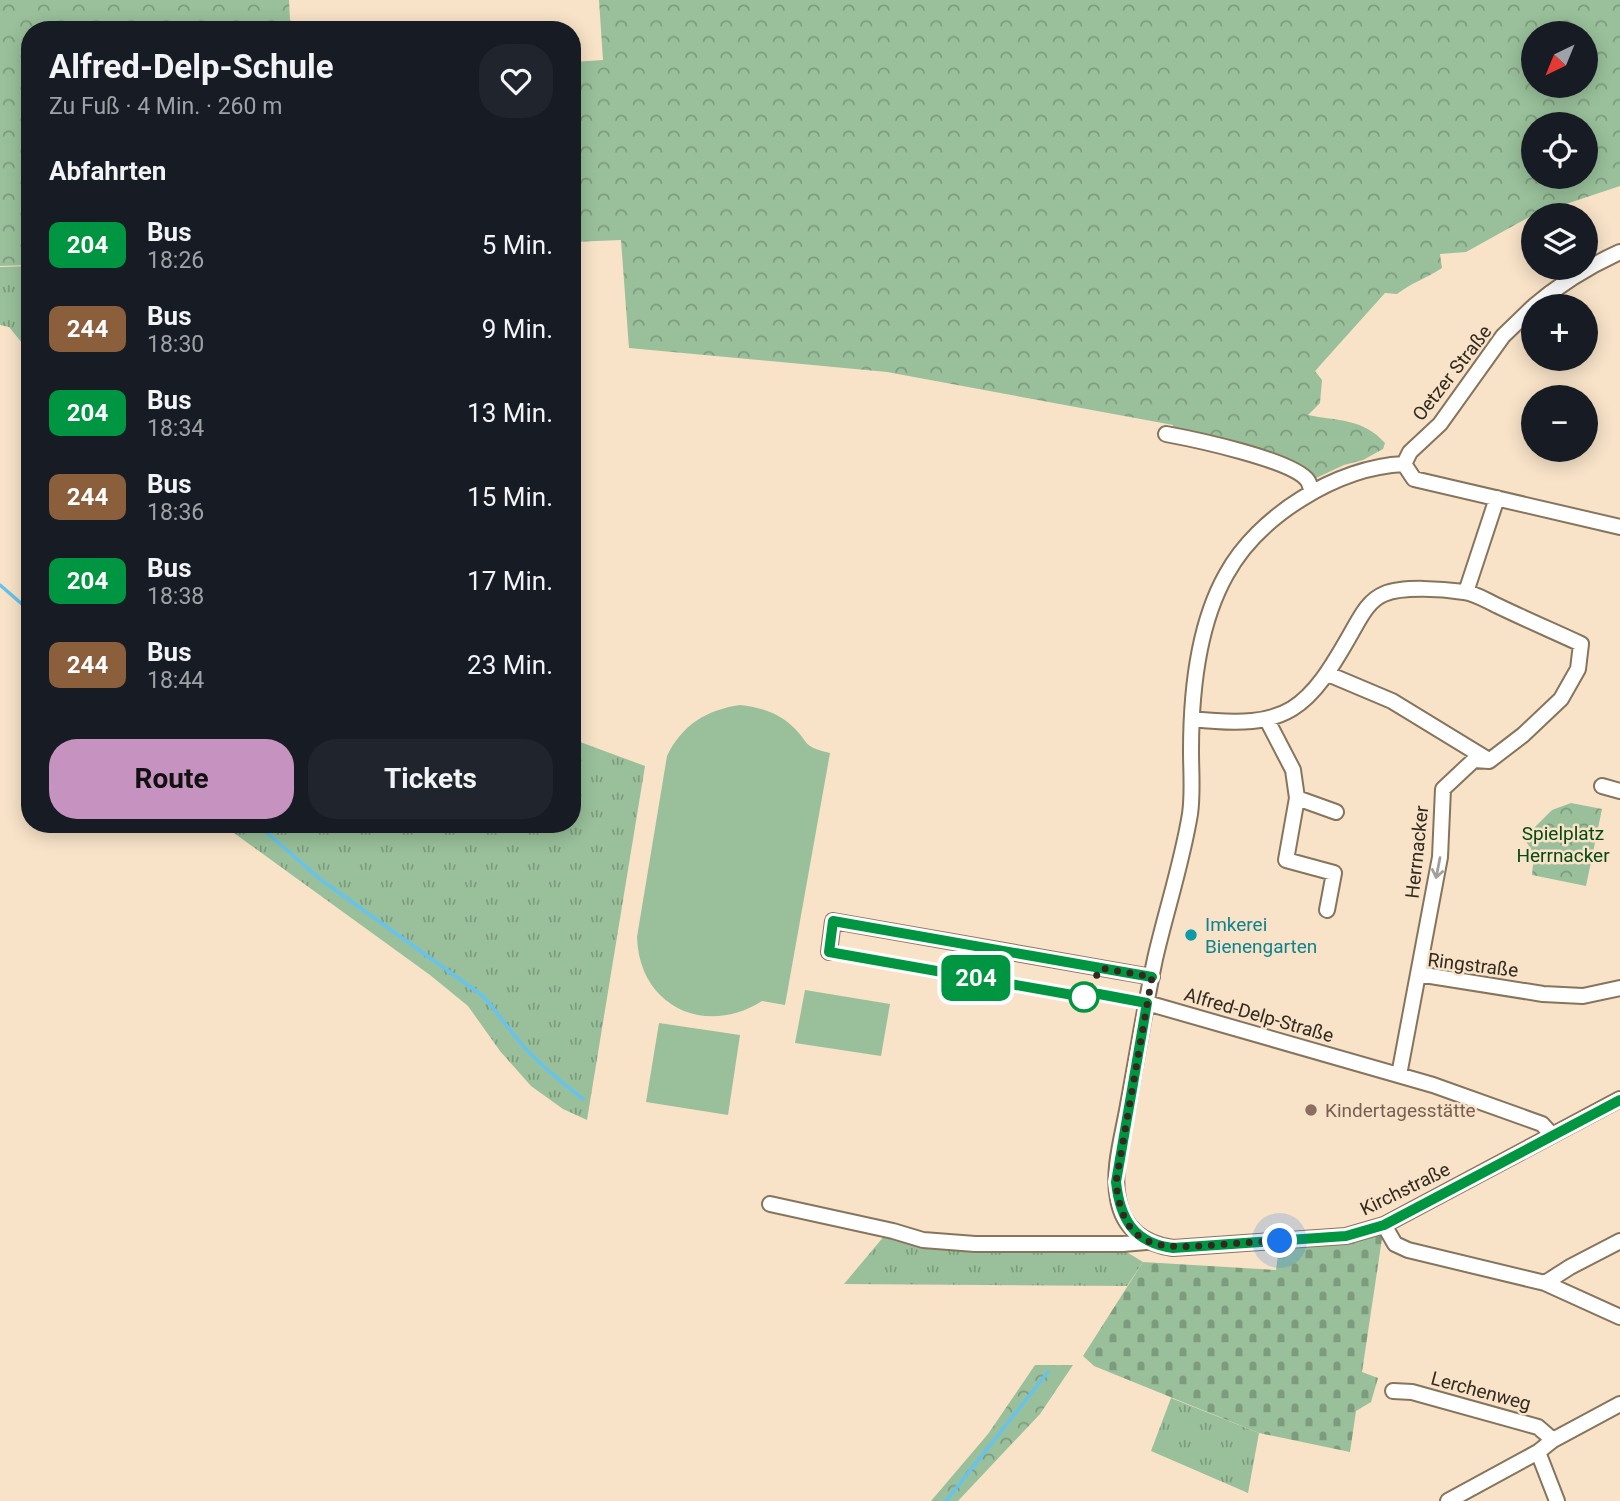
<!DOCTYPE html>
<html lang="de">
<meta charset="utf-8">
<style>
body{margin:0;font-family:Roboto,sans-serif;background:#20242c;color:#f1f3f6;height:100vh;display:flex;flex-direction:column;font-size:26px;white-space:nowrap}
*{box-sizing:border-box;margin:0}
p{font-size:23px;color:#9ea1a6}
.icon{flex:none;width:38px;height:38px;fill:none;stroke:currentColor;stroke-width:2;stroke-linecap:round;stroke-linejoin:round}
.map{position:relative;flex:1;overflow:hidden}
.sheet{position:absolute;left:21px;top:21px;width:560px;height:812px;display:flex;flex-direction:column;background:#171b24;border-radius:28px;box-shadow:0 4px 18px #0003}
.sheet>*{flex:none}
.badge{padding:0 14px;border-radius:10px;font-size:24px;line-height:46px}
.needle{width:46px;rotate:223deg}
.fabs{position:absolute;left:1521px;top:21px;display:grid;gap:14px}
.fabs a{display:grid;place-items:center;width:77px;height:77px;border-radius:50%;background:#171b24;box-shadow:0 4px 18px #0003;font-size:35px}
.you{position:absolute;width:35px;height:35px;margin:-18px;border:5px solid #fff;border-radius:50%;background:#1a73e8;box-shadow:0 0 0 10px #1a73e833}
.map>.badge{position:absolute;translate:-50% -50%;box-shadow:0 0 0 4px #fff}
h2{padding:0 28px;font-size:26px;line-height:63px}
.round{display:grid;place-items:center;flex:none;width:74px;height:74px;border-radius:28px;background:#20242c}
.head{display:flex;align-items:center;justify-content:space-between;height:119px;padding:0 28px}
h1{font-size:33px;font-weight:700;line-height:52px}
.button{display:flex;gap:14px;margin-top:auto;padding:14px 28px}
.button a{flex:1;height:80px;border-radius:28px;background:#c692bf;color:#111;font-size:28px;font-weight:700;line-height:80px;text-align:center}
.button a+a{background:#20242c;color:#f1f3f6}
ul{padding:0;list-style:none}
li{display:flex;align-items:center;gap:21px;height:84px;padding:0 28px}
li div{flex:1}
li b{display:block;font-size:26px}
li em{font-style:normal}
li .badge{min-width:77px;font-weight:700;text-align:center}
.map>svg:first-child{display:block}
.grass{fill:url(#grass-tufts)}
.forest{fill:url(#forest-crowns);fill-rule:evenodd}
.cemetery{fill:url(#cemetery-stones)}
.pitch{fill:#99c09a}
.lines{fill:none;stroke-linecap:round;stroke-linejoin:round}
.stream{stroke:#67c3eb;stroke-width:3.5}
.minor-casing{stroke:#87745c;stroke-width:18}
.minor{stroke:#fff;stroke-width:14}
.oneway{stroke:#a39f9b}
.line-casing{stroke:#fff;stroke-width:16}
.line{stroke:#009641;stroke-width:10}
.walk{stroke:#322a20;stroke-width:7;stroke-dasharray:0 12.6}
.culture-dot{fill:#0f9aa8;stroke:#f8e3c8;stroke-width:2.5}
.stop-dot{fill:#fff;stroke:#009641;stroke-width:3.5}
.education-dot{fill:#8d6e63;stroke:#f8e3c8;stroke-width:2.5}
.labels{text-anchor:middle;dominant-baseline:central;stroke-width:5;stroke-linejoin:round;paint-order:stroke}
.street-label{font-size:19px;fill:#322a20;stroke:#f8e3c8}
.park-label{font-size:19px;fill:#054a13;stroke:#f8e3c8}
.culture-label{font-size:19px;fill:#0d838f;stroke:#f8e3c8;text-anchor:start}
.education-label{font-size:19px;fill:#785e54;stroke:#f8e3c8;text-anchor:start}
</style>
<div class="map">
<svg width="1620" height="1501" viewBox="0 0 1620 1501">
<defs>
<pattern id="grass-tufts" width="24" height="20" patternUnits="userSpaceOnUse" patternTransform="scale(1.75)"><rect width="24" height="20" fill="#99c09a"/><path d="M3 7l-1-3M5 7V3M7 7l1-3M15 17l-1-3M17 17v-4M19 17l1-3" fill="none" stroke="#7d9c7d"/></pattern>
<pattern id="forest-crowns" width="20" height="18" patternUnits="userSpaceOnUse" patternTransform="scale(1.75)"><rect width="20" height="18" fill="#99c09a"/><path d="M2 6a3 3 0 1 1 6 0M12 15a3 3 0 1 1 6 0" fill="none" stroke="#7d9c7d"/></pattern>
<pattern id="cemetery-stones" width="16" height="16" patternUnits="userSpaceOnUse" patternTransform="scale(1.75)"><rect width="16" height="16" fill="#99c09a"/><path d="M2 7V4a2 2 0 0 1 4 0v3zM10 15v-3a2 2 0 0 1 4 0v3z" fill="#7d9c7d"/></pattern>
</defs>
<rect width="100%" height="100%" fill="#f8e3c8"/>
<!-- grass -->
<path class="grass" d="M30,266V349H27L9,327L0,325V267Z
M572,739L645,766L587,1120L563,1109L531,1086L500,1051L468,1006L430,975L223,825L572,824Z
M885,1235L1125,1251L1143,1262L1127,1286L844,1284Z
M1171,1398L1259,1433L1248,1493L1151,1451Z"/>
<!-- forest -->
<path class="forest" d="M0,0H289L290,20L302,30H30V265L0,266Z
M599,0H1620V186L1533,215L1466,252L1440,254L1442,268C1427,278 1411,283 1397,294L1385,293L1315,371L1322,380L1320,403L1308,415C1337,421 1363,418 1385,443L1383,449L1363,460L1344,465L1314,479L1173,434V425L887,372L629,348L621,240L572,242V62L603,60ZM1533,33H1586V86H1533ZM1533,124H1586V177H1533Z
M1571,803L1602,809L1586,886L1532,875L1534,854L1524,838L1552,810Z
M1035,1365H1073L1040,1414L958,1501H931L988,1434Z"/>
<!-- cemetery -->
<path class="cemetery" d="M1384,1225L1362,1372L1378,1378L1371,1402L1356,1411L1350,1452L1259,1433L1094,1366L1083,1356L1143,1262L1276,1270L1280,1241Z"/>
<!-- pitch -->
<path class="pitch" d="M740,705C758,707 777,712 791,725C811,743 800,746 830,753L785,1005L762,1001C706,1037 639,1007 637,937L667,756C682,725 706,710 740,705Z
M805,990L890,1004L881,1056L795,1043Z
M659,1023L740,1035L728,1115L646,1102Z"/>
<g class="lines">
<!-- stream -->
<path class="stream" d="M0,585L30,611
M257,824L320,879L483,996C498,1013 510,1031 525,1048C543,1067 562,1083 583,1099
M946,1501L1048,1372"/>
<!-- minor casing -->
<g class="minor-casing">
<path id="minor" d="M1534,306C1560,284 1589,266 1620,252
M1166,434C1193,439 1294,460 1308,481C1310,484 1310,488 1312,492
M1404,464C1337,467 1258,516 1226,575C1198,625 1191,694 1191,751C1191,772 1193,793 1190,814C1182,863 1166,911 1155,959C1145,1007 1137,1056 1128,1105C1123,1135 1112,1169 1118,1199C1123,1229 1145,1244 1173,1248L1346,1236L1384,1225L1620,1099
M1404,464L1414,479L1620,527
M1404,464L1410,452L1440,424L1503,336L1533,307
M1466,592L1497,498
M1328,674L1392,701L1487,759
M1193,719C1289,730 1308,710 1353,630C1361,616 1369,600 1384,594C1403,586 1443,589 1464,592C1475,593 1487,601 1498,606C1525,619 1553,631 1581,644L1578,669L1561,699L1523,735L1489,761L1474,760L1443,789L1440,857L1418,974
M1267,720L1293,770L1297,798L1286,860L1334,873L1327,910
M1602,786L1620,791
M1297,798L1336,812
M829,952L833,921L1152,977
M1147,1003L1433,1085L1542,1124L1552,1135
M1399,1075L1418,974L1543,994L1583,996L1620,988
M770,1204L893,1231L923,1240L975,1244H1123L1146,1242
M1384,1225L1395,1244L1408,1250L1545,1283L1620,1317
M1545,1283L1570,1267L1620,1241
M1393,1391L1412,1392L1538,1427L1553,1440
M1538,1452L1557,1501
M1448,1501L1538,1452L1553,1440L1620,1404"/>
</g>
<!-- minor -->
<use href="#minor" class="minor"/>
</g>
<!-- one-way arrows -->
<defs><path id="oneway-shaft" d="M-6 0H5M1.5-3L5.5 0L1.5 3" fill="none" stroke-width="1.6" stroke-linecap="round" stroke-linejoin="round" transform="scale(1.75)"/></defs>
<use class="oneway" href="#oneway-shaft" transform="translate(1438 868) rotate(101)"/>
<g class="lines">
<!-- line casing -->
<g class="line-casing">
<path id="line" d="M1152,977L833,921L829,952L1084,997L1099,994L1147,1003L1116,1182C1120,1219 1134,1243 1173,1248L1346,1236L1384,1225L1620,1100"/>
</g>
<!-- line -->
<use href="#line" class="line"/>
<!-- walk -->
<path class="walk" d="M1084,997L1101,968L1152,977L1116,1182C1123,1250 1158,1249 1214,1245C1236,1243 1258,1242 1280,1241"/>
</g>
<!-- markers -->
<circle class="culture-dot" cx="1191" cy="935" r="7"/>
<circle class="stop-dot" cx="1084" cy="997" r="14"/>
<circle class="education-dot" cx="1311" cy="1110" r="7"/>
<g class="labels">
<!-- street labels -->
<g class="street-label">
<text transform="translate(1452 373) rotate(-52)">Oetzer Straße</text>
<text transform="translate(1417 852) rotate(-84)">Herrnacker</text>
<text transform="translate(1473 965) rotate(7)">Ringstraße</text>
<text transform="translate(1259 1015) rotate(16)">Alfred-Delp-Straße</text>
<text transform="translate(1405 1189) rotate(-26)">Kirchstraße</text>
<text transform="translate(1481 1391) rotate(15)">Lerchenweg</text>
</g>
<!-- park labels -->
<g class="park-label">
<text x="1563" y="833">Spielplatz<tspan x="1563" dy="22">Herrnacker</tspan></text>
</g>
<!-- culture labels -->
<g class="culture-label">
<text x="1205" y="924">Imkerei<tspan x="1205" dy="22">Bienengarten</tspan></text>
</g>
<!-- education labels -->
<g class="education-label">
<text x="1325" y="1110">Kindertagesstätte</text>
</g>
</g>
</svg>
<div class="fabs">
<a><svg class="needle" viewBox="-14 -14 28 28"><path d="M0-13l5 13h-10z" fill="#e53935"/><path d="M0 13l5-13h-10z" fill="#9ea1a6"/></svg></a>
<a><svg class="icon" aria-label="locate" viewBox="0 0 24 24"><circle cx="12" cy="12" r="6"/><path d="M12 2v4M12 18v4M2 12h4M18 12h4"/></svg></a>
<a><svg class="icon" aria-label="layers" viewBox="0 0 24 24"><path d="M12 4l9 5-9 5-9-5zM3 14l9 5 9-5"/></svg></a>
<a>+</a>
<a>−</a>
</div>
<div class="you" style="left:1280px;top:1241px"></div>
<b class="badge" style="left:976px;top:978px;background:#009641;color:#fff">204</b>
<section class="sheet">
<div class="head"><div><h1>Alfred-Delp-Schule</h1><p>Zu Fuß · 4 Min. · 260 m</p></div><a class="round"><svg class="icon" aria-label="heart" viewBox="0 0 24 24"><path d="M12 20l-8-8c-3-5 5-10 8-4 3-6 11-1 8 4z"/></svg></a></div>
<h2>Abfahrten</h2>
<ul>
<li><span class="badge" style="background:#009641;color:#fff">204</span><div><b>Bus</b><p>18:26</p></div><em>5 Min.</em></li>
<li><span class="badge" style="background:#8b5e3c;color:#fff">244</span><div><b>Bus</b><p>18:30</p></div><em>9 Min.</em></li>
<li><span class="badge" style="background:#009641;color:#fff">204</span><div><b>Bus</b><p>18:34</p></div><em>13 Min.</em></li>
<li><span class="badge" style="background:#8b5e3c;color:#fff">244</span><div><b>Bus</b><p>18:36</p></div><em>15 Min.</em></li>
<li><span class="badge" style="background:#009641;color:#fff">204</span><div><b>Bus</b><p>18:38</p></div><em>17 Min.</em></li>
<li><span class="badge" style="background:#8b5e3c;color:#fff">244</span><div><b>Bus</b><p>18:44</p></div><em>23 Min.</em></li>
</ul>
<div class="button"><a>Route</a><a>Tickets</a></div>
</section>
</div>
